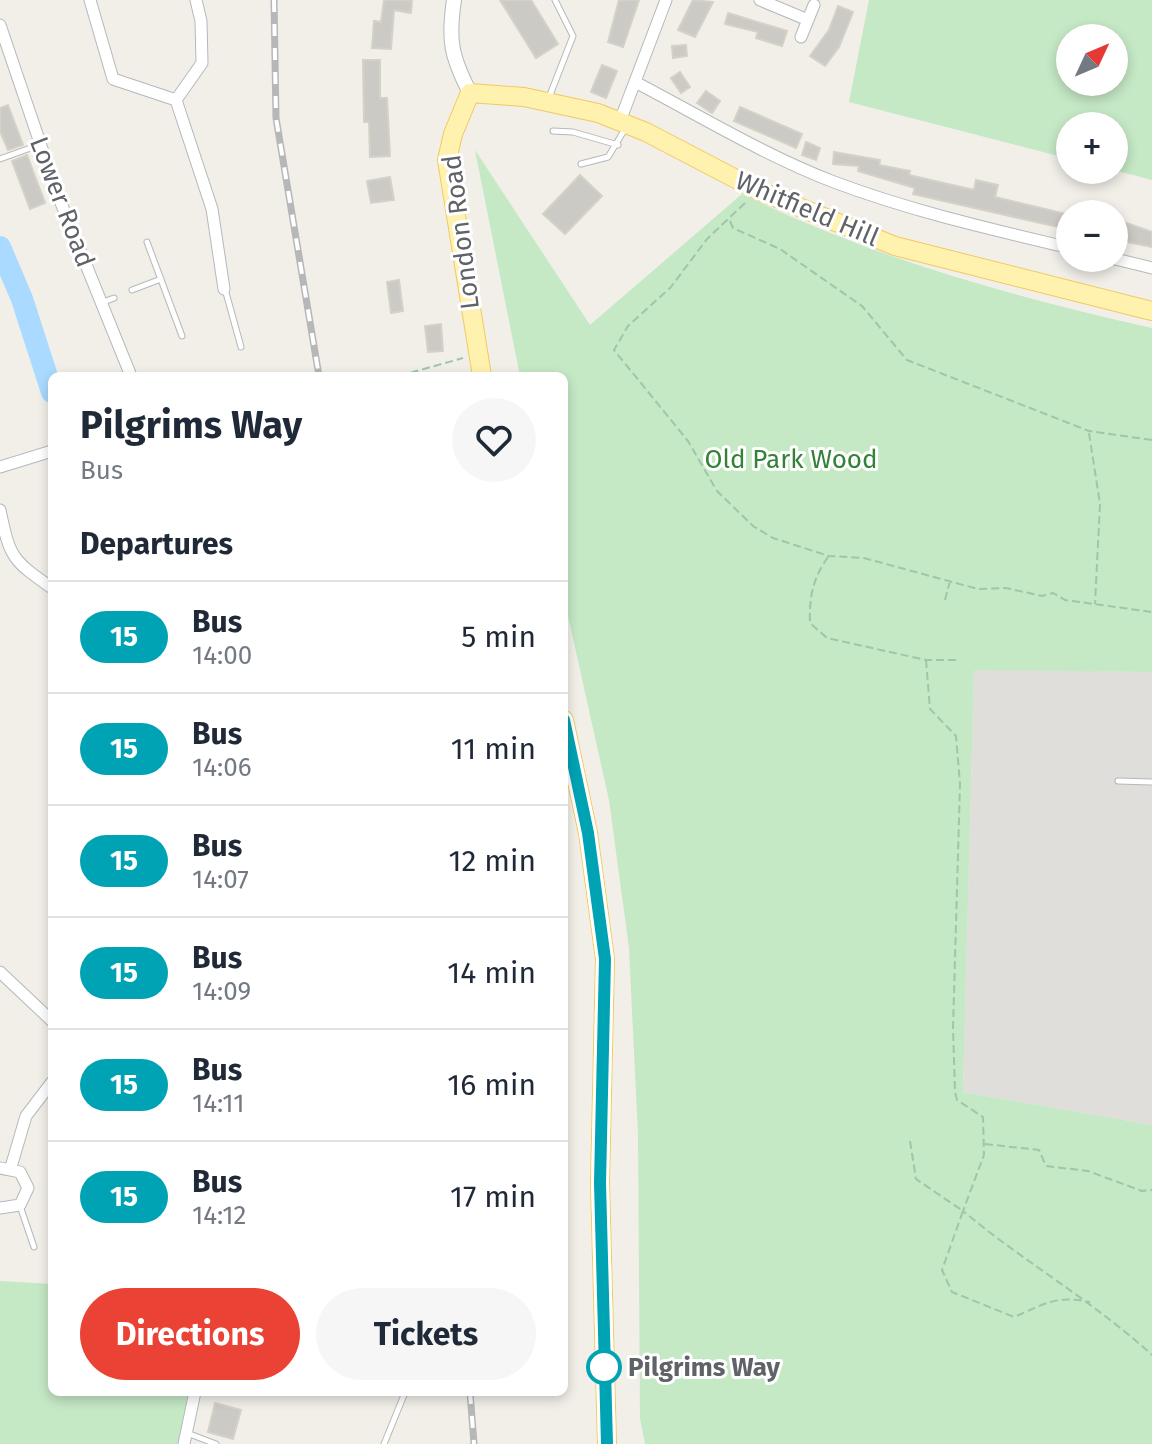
<!DOCTYPE html>
<meta charset="utf-8">
<style>
body{margin:0;font-family:"Fira Sans",sans-serif;background:#f6f6f7;color:#1f2937;height:100vh;display:flex;flex-direction:column;font-size:30px;white-space:nowrap}
*{box-sizing:border-box;margin:0}
p{font-size:26px;color:#747a83}
.icon{flex:none;width:44px;height:44px;fill:none;stroke:currentColor;stroke-width:2;stroke-linecap:round;stroke-linejoin:round}
.map{position:relative;flex:1;overflow:hidden}
.drawer{position:absolute;left:48px;top:372px;width:520px;height:1024px;display:flex;flex-direction:column;background:#fff;border-radius:12px;box-shadow:0 4px 12px #0003}
.drawer>*{flex:none}
.badge{padding:0 16px;border-radius:26px;font-size:28px;line-height:52px}
.needle{width:52px;rotate:46deg}
.buttons{position:absolute;left:1056px;top:24px;display:grid;gap:16px}
.buttons a{display:grid;place-items:center;width:72px;height:72px;border-radius:50%;background:#fff;box-shadow:0 4px 12px #0003;font-size:40px}
.map>.badge{position:absolute;translate:-50% -50%;box-shadow:0 0 0 4px #fff}
h2{padding:0 32px;font-size:30px;line-height:72px}
.round{display:grid;place-items:center;flex:none;width:84px;height:84px;border-radius:42px;background:#f6f6f7}
.headline{display:flex;align-items:center;justify-content:space-between;height:136px;padding:0 32px}
h1{font-size:38px;font-weight:700;line-height:60px}
.primary-button{display:flex;gap:16px;margin-top:auto;padding:16px 32px}
.primary-button a{flex:1;height:92px;border-radius:48px;background:#ea4335;color:#fff;font-size:32px;font-weight:700;line-height:92px;text-align:center}
.primary-button a+a{background:#f6f6f7;color:#1f2937}
ul{padding:0;list-style:none}
li{display:flex;align-items:center;gap:24px;height:112px;padding:0 32px;border-top:2px solid #e0e1e3}
li div{flex:1}
li b{display:block;font-size:30px}
li em{font-style:normal}
li .badge{min-width:88px;font-weight:700;text-align:center}
.map>svg:first-child{display:block}
.industrial{fill:#e0deda}
.green{fill:#c5e8c5;fill-rule:evenodd}
.lines{fill:none;stroke-linecap:round;stroke-linejoin:round}
.river{stroke:#aadaff;stroke-width:22}
.building{fill:#cccac5;stroke:#d6d1c6;stroke-width:2}
.service-casing{stroke:#b5b8bc;stroke-width:7}
.minor-casing{stroke:#b5b8bc;stroke-width:13}
.tertiary-casing{stroke:#b5b8bc;stroke-width:16}
.primary-casing{stroke:#f2c960;stroke-width:20}
.path{stroke:#9cc7a9;stroke-width:2;stroke-dasharray:8 4;stroke-linecap:butt}
.service{stroke:#fff;stroke-width:5}
.minor{stroke:#fff;stroke-width:11}
.tertiary{stroke:#fff;stroke-width:14}
.primary{stroke:#fff2af;stroke-width:18}
.rail-casing{stroke:#b6b7b8;stroke-width:7}
.rail{stroke:#fff;stroke-width:4;stroke-dasharray:12;stroke-linecap:butt}
.line-casing{stroke:#fff;stroke-width:18}
.line{stroke:#00a3b4;stroke-width:12}
.stop-dot{fill:#fff;stroke:#00a3b4;stroke-width:4}
.labels{text-anchor:middle;dominant-baseline:central;stroke-width:6;stroke-linejoin:round;paint-order:stroke}
.street-label{font-size:26px;fill:#5f6368;stroke:#fff}
.park-label{font-size:26px;fill:#348238;stroke:#fff}
.stop-label{font-size:26px;font-weight:bold;fill:#5f6368;stroke:#fff;text-anchor:start}
</style>
<div class="map">
<svg width="1152" height="1444" viewBox="0 0 1152 1444">
<rect width="100%" height="100%" fill="#f1efe8"/>
<!-- industrial -->
<path class="industrial" d="M974,669L1152,672V1125L963,1092Z"/>
<!-- green -->
<path class="green" d="M869,0H1152V180L1114,170V126H1070V159L849,102ZM1070,38H1114V82H1070Z
M475,150L590,325L742,194C873,258 1010,296 1152,328V672L974,670L963,1092L1152,1125V1444H645L640,1418L638,1134L629,948L609,800L564,598V376H520Z
M0,1281L52,1284V1392H191L178,1444H0Z"/>
<g class="lines">
<!-- river -->
<path class="river" d="M0,247L22,299L52,392"/>
</g>
<!-- building -->
<path class="building" d="M384,0H412L411,13L394,10L391,49L372,48L374,21L381,22Z
M500,0H531L558,44L536,58Z
M619,0H639L623,47L608,42Z
M693,0L713,2L695,37L678,30Z
M838,6L853,12L839,47L825,66L810,56L829,30Z
M728,13L787,31L782,46L756,38L758,32L725,24Z
M686,45L687,56L673,58L672,46Z
M363,60H380V98H387L390,156L370,157L369,122H364Z
M602,65L617,71L606,98L591,92Z
M680,72L690,87L681,93L671,78Z
M706,91L720,101L712,113L697,103Z
M8,105L23,145L8,150L0,131V108Z
M740,107L802,134L796,148L734,121Z
M806,142L820,148L816,160L802,155Z
M834,152L880,160L879,165L910,171L909,175L974,190L976,180L998,185L995,197L1070,215L1067,229L913,194L915,188L858,171L859,166L833,164Z
M27,155L45,203L30,209L12,161Z
M580,175L602,196L565,234L543,214Z
M390,177L394,200L371,203L367,181Z
M1121,221L1152,232V247L1117,240Z
M399,280L403,311L391,313L387,282Z
M441,324L443,351L428,352L425,326Z
M215,1403L241,1410L233,1439L208,1432Z"/>
<g class="lines">
<!-- service casing -->
<g class="service-casing">
<path id="service" d="M548,100L573,36L555,0
M553,131L573,132L618,145
M0,159L39,145
M581,164L608,157L625,129
M147,242L182,336
M225,289L241,347
M132,290L161,279
M101,303L114,298
M1118,781L1152,782
M20,1206L34,1247
M187,1433L216,1444
M384,1444L404,1395"/>
</g>
<!-- minor casing -->
<g class="minor-casing">
<path id="minor" d="M90,0L113,79L176,100L212,209L224,289
M760,0L808,20
M0,25L57,193L131,376
M801,37L814,5
M637,83C702,117 766,156 834,182C911,211 990,229 1070,248
M176,100L202,63L201,21L196,0
M620,121L666,0
M1111,258L1152,268
M0,467L52,451
M0,510C10,558 12,560 52,588
M0,972L52,1021
M11,1167L26,1116L52,1082
M0,1168L20,1172L28,1188L20,1205L0,1208
M184,1444L195,1392"/>
</g>
<!-- tertiary casing -->
<g class="tertiary-casing">
<path id="tertiary" d="M454,0C448,40 451,56 470,93"/>
</g>
<!-- primary casing -->
<g class="primary-casing">
<path id="primary" d="M482,376L447,160L453,134L470,93L524,97L598,113L646,132L757,190L895,246L1152,311
M564,720L588,833L605,959L600,1183L607,1444"/>
</g>
<!-- path -->
<path class="path" d="M745,203L707,239L671,287L628,326L614,350L688,441L717,491L753,526L773,538L829,556L864,558L978,589L1006,588L1042,596L1053,593L1065,600L1152,612
M730,221L733,228L780,249L862,306L907,360L1089,431L1152,440
M399,376L463,358
M1089,433L1100,504L1095,604
M828,557C813,578 809,597 810,623L827,638L926,660H960
M945,600L950,581
M926,660L930,709L956,736L960,784L953,1028L955,1092L957,1100L983,1117L984,1155L963,1211C1024,1262 1093,1301 1152,1355
M910,1141L916,1179L963,1211L942,1270L952,1292L1014,1317C1045,1304 1055,1295 1090,1302
M985,1144L1039,1150L1046,1166L1088,1171L1142,1191L1152,1190"/>
<!-- service -->
<use href="#service" class="service"/>
<!-- minor -->
<use href="#minor" class="minor"/>
<!-- tertiary -->
<use href="#tertiary" class="tertiary"/>
<!-- primary -->
<use href="#primary" class="primary"/>
<!-- rail casing -->
<g class="rail-casing">
<path id="rail" d="M274,0L276,118L319,376
M470,1392L474,1444"/>
</g>
<!-- rail -->
<use href="#rail" class="rail"/>
</g>
<g class="lines">
<!-- line casing -->
<g class="line-casing">
<path id="line" d="M564,720L588,833L605,959L600,1183L607,1444"/>
</g>
<!-- line -->
<use href="#line" class="line"/>
</g>
<!-- markers -->
<circle class="stop-dot" cx="604" cy="1367" r="16"/>
<g class="labels">
<!-- street labels -->
<g class="street-label">
<text transform="translate(62 202) rotate(69)">Lower Road</text>
<text transform="translate(807 209) rotate(23)">Whitfield Hill</text>
<text transform="translate(461 232) rotate(-97)">London Road</text>
</g>
<!-- park labels -->
<g class="park-label">
<text x="791" y="459">Old Park Wood</text>
</g>
<!-- stop labels -->
<g class="stop-label">
<text x="628" y="1367">Pilgrims Way</text>
</g>
</g>
</svg>
<div class="buttons">
<a><svg class="needle" viewBox="-14 -14 28 28"><path d="M0-13l5 13h-10z" fill="#e53935"/><path d="M0 13l5-13h-10z" fill="#747a83"/></svg></a>
<a>+</a>
<a>−</a>
</div>
<section class="drawer">
<div class="headline"><div><h1>Pilgrims Way</h1><p>Bus</p></div><a class="round"><svg class="icon" aria-label="heart" viewBox="0 0 24 24"><path d="M12 20l-8-8c-3-5 5-10 8-4 3-6 11-1 8 4z"/></svg></a></div>
<h2>Departures</h2>
<ul>
<li><span class="badge" style="background:#00a3b4;color:#fff">15</span><div><b>Bus</b><p>14:00</p></div><em>5 min</em></li>
<li><span class="badge" style="background:#00a3b4;color:#fff">15</span><div><b>Bus</b><p>14:06</p></div><em>11 min</em></li>
<li><span class="badge" style="background:#00a3b4;color:#fff">15</span><div><b>Bus</b><p>14:07</p></div><em>12 min</em></li>
<li><span class="badge" style="background:#00a3b4;color:#fff">15</span><div><b>Bus</b><p>14:09</p></div><em>14 min</em></li>
<li><span class="badge" style="background:#00a3b4;color:#fff">15</span><div><b>Bus</b><p>14:11</p></div><em>16 min</em></li>
<li><span class="badge" style="background:#00a3b4;color:#fff">15</span><div><b>Bus</b><p>14:12</p></div><em>17 min</em></li>
</ul>
<div class="primary-button"><a>Directions</a><a>Tickets</a></div>
</section>
</div>
